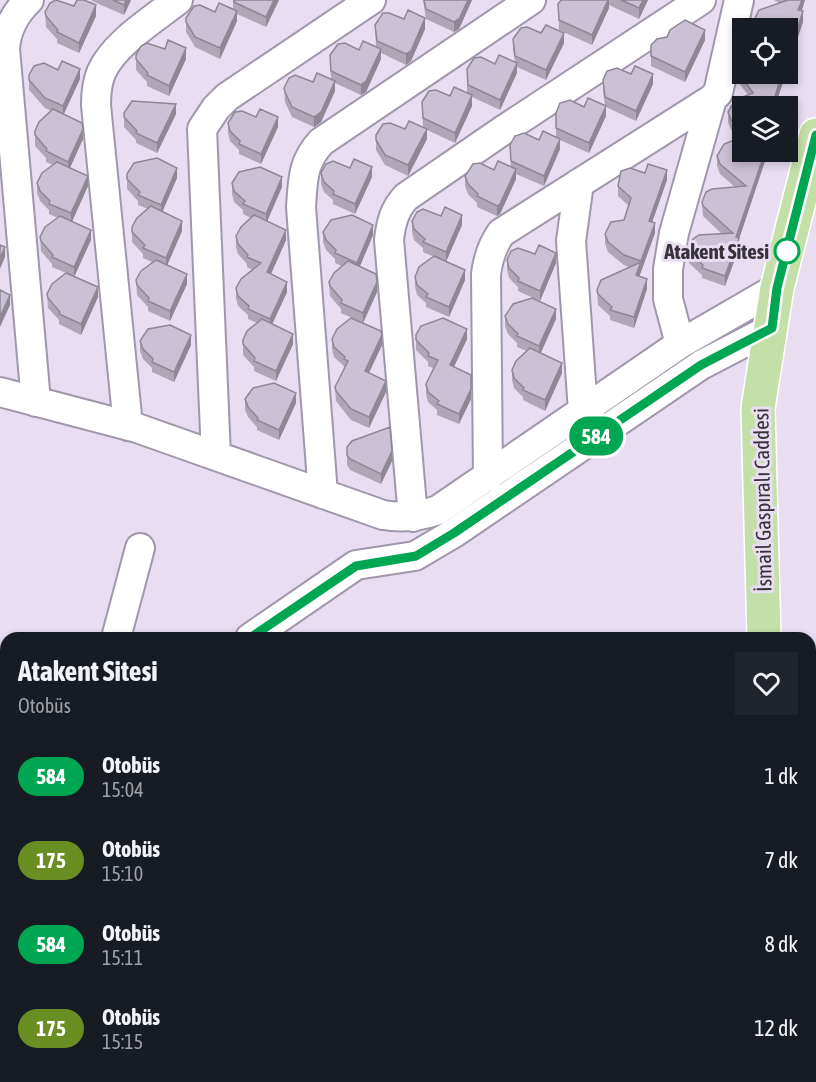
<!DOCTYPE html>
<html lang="tr">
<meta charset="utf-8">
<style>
body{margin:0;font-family:"Asap Condensed",sans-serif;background:#20242c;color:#f1f3f6;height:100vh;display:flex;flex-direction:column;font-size:22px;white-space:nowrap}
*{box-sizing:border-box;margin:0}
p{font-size:20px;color:#9ea1a6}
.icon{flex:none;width:33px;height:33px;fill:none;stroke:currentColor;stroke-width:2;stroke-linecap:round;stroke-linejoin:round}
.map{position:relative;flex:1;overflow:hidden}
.panel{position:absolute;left:0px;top:632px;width:816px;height:452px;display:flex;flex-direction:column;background:#171b24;border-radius:18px 18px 0 0;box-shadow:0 3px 9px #0003}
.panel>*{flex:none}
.badge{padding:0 12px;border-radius:20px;font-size:21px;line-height:39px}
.controls{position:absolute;left:732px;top:18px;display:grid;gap:12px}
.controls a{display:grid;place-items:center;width:66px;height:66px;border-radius:0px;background:#171b24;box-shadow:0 3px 9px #0003;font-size:30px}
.map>.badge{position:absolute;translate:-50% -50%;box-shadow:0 0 0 3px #fff}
.round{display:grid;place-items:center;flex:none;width:63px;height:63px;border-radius:0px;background:#20242c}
.headline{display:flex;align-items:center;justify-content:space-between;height:102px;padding:0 18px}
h1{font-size:28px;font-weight:700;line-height:45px}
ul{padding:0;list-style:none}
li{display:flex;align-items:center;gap:18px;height:84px;padding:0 18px}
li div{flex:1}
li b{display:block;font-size:22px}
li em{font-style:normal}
li .badge{min-width:66px;font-weight:700;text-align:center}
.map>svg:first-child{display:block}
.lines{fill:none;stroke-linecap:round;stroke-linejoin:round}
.minor-casing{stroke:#a197aa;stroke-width:32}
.major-casing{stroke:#fff;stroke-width:36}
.minor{stroke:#fff;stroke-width:28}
.major{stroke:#c5dfa8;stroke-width:33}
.wall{fill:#afa6b6}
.shaded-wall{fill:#8e8794}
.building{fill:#cbc1d4;stroke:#8e8794;stroke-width:1.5}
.line-casing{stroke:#fff;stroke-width:14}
.line{stroke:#00a651;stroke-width:9}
.stop-dot{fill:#fff;stroke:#00a651;stroke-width:3}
.labels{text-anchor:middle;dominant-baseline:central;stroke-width:6;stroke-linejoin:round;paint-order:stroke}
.stop-label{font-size:21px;font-weight:bold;fill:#37323a;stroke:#e8ddf1;text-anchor:end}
.street-label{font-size:21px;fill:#37323a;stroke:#e8ddf1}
</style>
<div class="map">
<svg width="816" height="1082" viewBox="0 0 816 1082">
<rect width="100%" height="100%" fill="#e8ddf1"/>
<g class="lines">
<!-- minor casing -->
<g class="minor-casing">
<path id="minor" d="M29,0C15,13 6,31 5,49L36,402
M579,183L571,241L583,411
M680,344L668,299V269L674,233L712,99
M0,392L137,428L383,515C403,518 419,517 438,510L680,344L777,288
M128,426L96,105C96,94 97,83 101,73C113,44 154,19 178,0
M216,456L202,129L216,108L227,97L371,0
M488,477L486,274C488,258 492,246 501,233L712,99L718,93L739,0
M323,494L301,207C303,180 302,163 321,142L531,0
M413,517L389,240C391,223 394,210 406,197L502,131L701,0
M116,638L140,548
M250,638L356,565L415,556L454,533L701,365L772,328
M810,680L816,681
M0,810L6,806"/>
</g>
<!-- major casing -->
<g class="major-casing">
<path id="major" d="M764,638L758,408L777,288L816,135
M766,1082V1077"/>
</g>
<!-- minor -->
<use href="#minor" class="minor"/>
<!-- major -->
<use href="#major" class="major"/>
</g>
<!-- wall -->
<path class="wall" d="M92,0H131L124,15L92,1Z
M233,0H279L266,27L237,14V21L220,59L195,47L186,32V18L215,12L233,10Z
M423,0H472L459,29L454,32L426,19Z
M561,0H648L639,19L609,5V8L592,45L559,30L558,4Z
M774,0H805L802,11L803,22L788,28H753V22L779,3Z
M45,12L96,16L79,53L57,43V39L46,27Z
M375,25L425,29L411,61L406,65L381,53V59L366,92L361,95L335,83V91L321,122L314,127L292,117L285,102L284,88L313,82L331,80L330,55L376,47Z
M513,39L564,43L546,80L517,67V73L500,110L472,97V106L455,143L427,130V139L408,176L385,165L376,150V135L405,129L423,127L422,102L467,93V69L495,64L515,62L513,49Z
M705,40L685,82L651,66V45Z
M136,55L186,59L169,96L147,86V82L136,70Z
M739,73L777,100L778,106H742V152H767V155L739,239V248L725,286L702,278V275L689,263V249L722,234L703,216L702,202L735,187L720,174L717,166V156L741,138L731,130L728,122V112L748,95L739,83Z
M29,75L80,79L63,114L83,139L70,168L88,186L72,221L91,240L74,277L98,297L81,335L59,324V320L48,308L47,294L66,273L52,267V264L41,251L40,237L58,218L49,214V210L40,201L37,193V183L53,165L46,162V158L35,146V131L51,111L45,108L29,90Z
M603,80L653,84L636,121L606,107V116L589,153L560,140V149L544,186L516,174V179L500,214L497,216L477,207V203L468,194L465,186V176L511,167L510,145L556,137V113L584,107L605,105L603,91Z
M124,113L176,114L157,153L136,143V140L124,127Z
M228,123L278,127L261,164L239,154V150L230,141L228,133Z
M321,173L372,177L355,214L333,204V200L324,192L321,184Z
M127,174L177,178L162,211L182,231L167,265L187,284L170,321L148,311V307L137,295L136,280L152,262L143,258V254L132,242V227L148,209L138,205V201L127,189Z
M667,180L652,222L655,233L639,276L647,289L634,328L610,320V316L598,305L597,290L629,267L624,265L608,252L605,244V234L624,220L629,206L618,196V186Z
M232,183L282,187L267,221L286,240L271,274L287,292L272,324L293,344L276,381L254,371V367L243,355V340L257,323L248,319V315L238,306L236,298V288L253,270L247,267V264L238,254L236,247V236L251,218L243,214V210L234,202L232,194Z
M412,221L462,225L446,261L465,280L449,317L426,307V303L417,295L415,287V277L434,257L423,252V248L414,240L412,232Z
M323,232L373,235L360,266L377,292L363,323L341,313V309L330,296L329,282L342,266L335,263V259L326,250L323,242Z
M507,260L556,263L540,301L518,291V287L509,278L507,270Z
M505,316L556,319L540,353L562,373L545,411L523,400V397L514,388L512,380V370L527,351L517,347V343L508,334L505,326Z
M416,335L467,339L454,367L471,399L459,424L437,415V410L428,402L426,394V384L433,368L428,366V362L416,350Z
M332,339L382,345L369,373L386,392L369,428L351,420L336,401L335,387L344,370V366L334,357L332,349Z
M140,341L191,345L174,382L152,372V368L143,359L140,351Z
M245,399L296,403L279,440L257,430V427L248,417L245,410Z
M347,447L392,461L381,484L350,470L347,465Z"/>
<!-- shaded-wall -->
<path class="shaded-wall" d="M126,0H131L124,15V5Z
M274,0H279L266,27V17Z
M468,0H472L459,29L454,32V22Z
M608,0H609V8L592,45V35Z
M643,0H648L639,19V8Z
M802,0H805L798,20V10Z
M96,5V16L79,53V43Z
M237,11V21L220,59V48Z
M803,11V22L788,68V57Z
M425,18V29L411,61L406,65V54Z
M705,30V40L685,82V72Z
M564,33V43L546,80V70Z
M186,48V59L169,96V86Z
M381,49V59L366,92L361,95V85Z
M517,63V73L500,110V100Z
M80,69V79L63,116V106Z
M653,74V84L636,121V111Z
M782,74H786L775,106L774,99Z
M335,81V91L321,122L314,127V117Z
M472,95V106L455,143V133Z
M176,104V114L157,153V143Z
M606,106V116L589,153V143Z
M278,117V127L261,164V154Z
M83,129V139L68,172V162Z
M427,129V139L408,176V165Z
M560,139V149L544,186V176Z
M765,152H767V155L739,239V248L725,286V276L736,237Z
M372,167V177L355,214V204Z
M177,168V178L161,215V205Z
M516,169V179L500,214L497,216V206Z
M667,170V180L649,231V221Z
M88,176V186L71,224V213Z
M282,177V187L266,224V214Z
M462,215V225L446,262V252Z
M182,221V231L166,268V258Z
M655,223V233L641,272V261Z
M373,225V235L357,273V263Z
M91,230V240L74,277V267Z
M286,230V240L267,283V272Z
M5,247V257L0,269V259Z
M556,253V263L540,301V291Z
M641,262V272L636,285V275Z
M465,270V280L449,317V307Z
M187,274V284L170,321V311Z
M647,279V289L634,328V317Z
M287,282V292L270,329V319Z
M377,282V292L363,323V313Z
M98,287V297L81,335V324Z
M10,295V305L0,327V317Z
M556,309V319L539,357V346Z
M467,329V339L450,375V365Z
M293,334V344L276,381V371Z
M191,335V345L174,382V372Z
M382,335V345L365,381V371Z
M562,363V373L545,411V400Z
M386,381V392L369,428V417Z
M471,389V399L459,424V414Z
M296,393V403L279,440V430Z
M392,451V461L381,484V474Z"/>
<!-- building -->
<path class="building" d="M56,0L74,6L77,0H84L96,5L79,43L57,32L58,30L46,16L45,12L50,3Z
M113,0H126L124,5Z
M234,0H274L266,17L234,2Z
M424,0H468L459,19L454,22L426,9Z
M561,0H608L592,35L559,20L558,4Z
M621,0H643L639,8Z
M788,0H802L798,10L803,11L788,57V28H756L754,27L753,22L759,10Z
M219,3L237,11L220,48L195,37L186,22V18L194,6L200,5L215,12Z
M408,10L425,18L411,51L406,54L377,41L375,25L383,13H389L404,19Z
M685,20L705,30L685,72L651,56V45L657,39L667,37L670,30Z
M546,25L564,33L546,70L515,56L513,39L521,28L527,27L541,33Z
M168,40L186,48L169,86L147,75L148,73L136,59V55L141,46L147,43L165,49Z
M363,41L381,49L366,81L361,85L331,71L330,55L338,44L345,43L359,50Z
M499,55L517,63L500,100L468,85L467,69L474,58L481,57L495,64Z
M742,59V74H782L774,99L778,101L776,106H742V128L731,120L728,112L735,100L753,93L739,73Z
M62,61L80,69L63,106L45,98L29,80V75L34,66L44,63L58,70Z
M635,66L653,74L636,111L605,97L603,80L607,71L617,68L631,74Z
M317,73L335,81L321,112L314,117L292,107L285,92L284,88L289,78L295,75L313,82Z
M454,87L472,95L455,133L423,118L422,102L429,91L436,90L450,96Z
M588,98L606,106L589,143L556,128V113L560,103L570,100L584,107Z
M132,101L176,104L157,143L136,133L137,131L124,117V113Z
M53,109L82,123L83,129L68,162L46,151L47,149L35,135V131L39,122Z
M260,109L278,117L261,154L239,144L240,141L230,131L228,123L235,112L242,111L256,117Z
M409,121L427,129L408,165L385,155L376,140V135L383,124L390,123L405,129Z
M543,131L560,139L544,176L511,161L510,145L515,136L524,133L539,140Z
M742,137V152H765L736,237L739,238L725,276L702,268L703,265L689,253V249L693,239L699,235L733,233L703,206L702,202L706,192L712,189L746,186L720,164L717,156L724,144Z
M157,158L177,168L161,205L138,195L140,192L127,179V174L134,163Z
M354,159L372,167L355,204L333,194L334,191L324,182L321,173L326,164L333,161L350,168Z
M498,161L516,169L500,204L497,206L477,196L478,194L468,184L465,176L473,164L480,163L494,170Z
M57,162L88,176L71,213L49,204L50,201L40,191L37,183L42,173Z
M648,164L667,170L649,221L655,223L641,261L624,255L608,242L605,234L611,222L624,220L631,198L618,186L621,171L630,168L645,173Z
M260,167L282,177L266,214L243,204L245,201L234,191L232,183L239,172Z
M151,206L182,221L166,258L143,248L145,245L132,232V227L137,218Z
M445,207L462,215L446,252L423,242L425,239L414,229L412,221L417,212L423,209L441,216Z
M254,215L286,230L267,272L287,282L270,319L248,309L249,306L238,296L236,288L241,279L261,263L247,257L248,255L238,244L236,236L241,227Z
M352,215L373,225L357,263L335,253L336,250L326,240L323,232L331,220Z
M60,216L91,230L74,267L52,257L53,255L41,241L40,237L45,227Z
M0,245L5,247L0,259Z
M539,245L556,253L540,291L518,281L519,278L509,268L507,260L511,251L518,248L535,254Z
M434,256L465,270L449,307L426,297L428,294L417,285L415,277L419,267Z
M156,260L187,274L170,311L148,301L149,298L137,285L136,280L141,271Z
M348,261L376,274L377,282L363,313L341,303L342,300L330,286L329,282L334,273Z
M641,262L636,275L647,279L634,317L610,310L612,307L598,294L597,290L601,280Z
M66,273L98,287L81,324L59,314L60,312L48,298L47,294L52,284Z
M0,290L10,295L0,317Z
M532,298L556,309L539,346L517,336L518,334L508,324L505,316L513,304Z
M351,318L381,331L382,335L365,371L386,381L369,417L351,409L336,391L335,387L348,361L344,359L345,357L334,347L332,339L337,329Z
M443,318L467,329L450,365L471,375V389L459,414L437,404L439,401L428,392L426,384L438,360L428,356L429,353L416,340V335L421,326Z
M262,319L293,334L276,371L254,361L255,358L243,344V340L247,331Z
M170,325L191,335L174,372L152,362L153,359L143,349L140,341L148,329Z
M530,348L562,363L545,400L523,390L524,388L514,378L512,370L516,361Z
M274,383L296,393L279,430L257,420L258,418L248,407L245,399L253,388Z
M390,427L392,451L381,474L350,459L347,455V447L352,441Z"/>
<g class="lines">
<!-- line casing -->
<g class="line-casing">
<path id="line" d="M250,638L356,566L416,556L454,533L701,365L772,328L777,288L816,135"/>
</g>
<!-- line -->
<use href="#line" class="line"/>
</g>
<!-- markers -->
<circle class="stop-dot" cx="787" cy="251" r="12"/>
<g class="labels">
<!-- stop labels -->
<g class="stop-label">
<text x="769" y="251">Atakent Sitesi</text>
</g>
<!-- street labels -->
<g class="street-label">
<text transform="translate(762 500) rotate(-91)">İsmail Gaspıralı Caddesi</text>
</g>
</g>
</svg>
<div class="controls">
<a><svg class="icon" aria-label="locate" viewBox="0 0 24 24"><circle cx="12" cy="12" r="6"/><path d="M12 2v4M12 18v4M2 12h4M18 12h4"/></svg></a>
<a><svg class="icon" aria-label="layers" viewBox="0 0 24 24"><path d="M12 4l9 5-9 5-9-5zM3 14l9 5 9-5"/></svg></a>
</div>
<b class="badge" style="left:596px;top:436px;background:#00a651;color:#fff">584</b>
<section class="panel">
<div class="headline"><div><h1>Atakent Sitesi</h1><p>Otobüs</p></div><a class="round"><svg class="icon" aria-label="heart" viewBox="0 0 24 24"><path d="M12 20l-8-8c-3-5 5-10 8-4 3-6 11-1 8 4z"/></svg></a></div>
<ul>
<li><span class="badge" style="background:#00a651;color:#fff">584</span><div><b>Otobüs</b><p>15:04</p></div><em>1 dk</em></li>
<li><span class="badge" style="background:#6b8e23;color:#fff">175</span><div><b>Otobüs</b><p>15:10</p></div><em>7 dk</em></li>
<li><span class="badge" style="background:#00a651;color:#fff">584</span><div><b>Otobüs</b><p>15:11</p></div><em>8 dk</em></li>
<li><span class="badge" style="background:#6b8e23;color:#fff">175</span><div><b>Otobüs</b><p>15:15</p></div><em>12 dk</em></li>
</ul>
</section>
</div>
